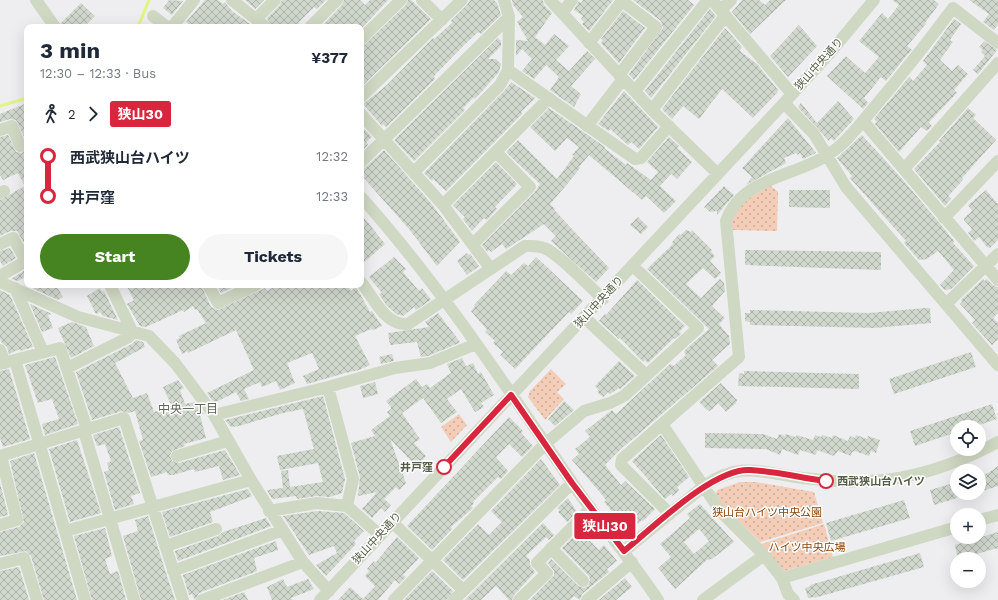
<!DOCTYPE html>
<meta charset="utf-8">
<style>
body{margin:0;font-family:"Work Sans","Noto Sans JP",sans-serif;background:#f6f6f7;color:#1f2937;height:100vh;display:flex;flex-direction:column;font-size:15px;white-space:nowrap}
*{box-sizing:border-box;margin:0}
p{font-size:13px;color:#747a83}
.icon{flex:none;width:22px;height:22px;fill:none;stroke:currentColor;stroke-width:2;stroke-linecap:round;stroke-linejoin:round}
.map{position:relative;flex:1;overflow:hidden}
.side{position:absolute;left:24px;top:24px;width:340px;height:264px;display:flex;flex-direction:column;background:#fff;border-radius:8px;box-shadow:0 4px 16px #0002}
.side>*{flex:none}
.badge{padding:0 8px;border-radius:3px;font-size:14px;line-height:26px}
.controls{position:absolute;left:950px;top:420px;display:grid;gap:8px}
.controls a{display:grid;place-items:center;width:36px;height:36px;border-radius:50%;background:#fff;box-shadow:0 4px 16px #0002;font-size:20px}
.map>.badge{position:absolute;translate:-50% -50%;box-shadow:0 0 0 2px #fff}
.legs{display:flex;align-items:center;gap:6px;height:44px;padding:0 16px;font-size:13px}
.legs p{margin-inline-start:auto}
.overview{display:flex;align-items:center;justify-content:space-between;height:68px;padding:0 16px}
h1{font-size:22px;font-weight:700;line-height:30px}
.action{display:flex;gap:8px;margin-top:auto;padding:8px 16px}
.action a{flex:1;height:46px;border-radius:24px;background:#468421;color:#fff;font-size:16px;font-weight:700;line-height:46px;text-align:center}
.action a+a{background:#f6f6f7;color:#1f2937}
ul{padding:0 16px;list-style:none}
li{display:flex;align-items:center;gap:14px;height:40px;font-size:15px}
li i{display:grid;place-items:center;width:6px;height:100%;margin:0 5px;background:currentColor}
li i::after{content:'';width:10px;height:10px;margin:-5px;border:3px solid;border-radius:50%;background:#fff}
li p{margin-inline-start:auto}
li:first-child i{background:linear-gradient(#0000 50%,currentColor 0)}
li:last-child i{background:linear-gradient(currentColor 50%,#0000 0)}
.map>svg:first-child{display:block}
.grass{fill:url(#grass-dots)}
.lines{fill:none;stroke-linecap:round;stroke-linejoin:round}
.stream{stroke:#e1f580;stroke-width:3}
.building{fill:url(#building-cross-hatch);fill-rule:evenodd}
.minor{stroke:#cfd8c3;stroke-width:12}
.line-1-casing{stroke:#fff;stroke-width:9}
.line-1{stroke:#d7263d;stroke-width:6}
.stop-1-dot{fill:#fff;stroke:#d7263d;stroke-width:2}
.labels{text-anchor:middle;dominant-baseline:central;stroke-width:3;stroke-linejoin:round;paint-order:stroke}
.street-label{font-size:11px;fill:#535e45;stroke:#fff}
.stop-label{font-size:11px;font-weight:bold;fill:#535e45;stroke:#fff;text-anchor:end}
.park-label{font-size:11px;fill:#88460d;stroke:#fff}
.neighbourhood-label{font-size:12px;fill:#5f645a;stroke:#fff}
</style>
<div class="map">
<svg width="998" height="600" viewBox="0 0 998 600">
<defs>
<pattern id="grass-dots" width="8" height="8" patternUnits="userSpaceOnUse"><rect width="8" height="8" fill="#f4cdb8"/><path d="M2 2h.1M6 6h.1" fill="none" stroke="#c8aa97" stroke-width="1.8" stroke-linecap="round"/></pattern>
<pattern id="building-cross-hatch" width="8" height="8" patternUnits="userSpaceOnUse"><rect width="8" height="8" fill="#d0d7cd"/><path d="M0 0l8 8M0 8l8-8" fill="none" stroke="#abb2a8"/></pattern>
</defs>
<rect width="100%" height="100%" fill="#eeeef1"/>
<!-- grass -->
<path class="grass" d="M770,185L778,192L777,231L732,230L731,219L745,201Z
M551,369L566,384L557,392L564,399L545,420L528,397L530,391Z
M459,414L467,425L451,442L441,427Z
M740,482H756L814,492L823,523L760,542L726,509L716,495L717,490Z
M824,524L833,557L784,571C780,569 767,550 761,544Z"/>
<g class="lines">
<!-- stream -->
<path class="stream" d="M138,27L149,0
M0,106L27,98"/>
</g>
<!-- building -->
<path class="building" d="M169,0L183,1L172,15L163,8Z
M205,0H218L223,4L225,2L232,11L254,27H193L186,22Z
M245,0H264L255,9Z
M282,0H326L317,9L314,7L298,23L303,27H273L267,18L280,5Z
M344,0H360L365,5L370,0H388L362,28L321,27L342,5Z
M408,0H411L431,19L361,87L363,46L406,5Z
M470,0H494L497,3L501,15L481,34L479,32L476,34L464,45L435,75L434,77L435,79L386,127L383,124L382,126L363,104L387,85L433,38L434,39L452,23L451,21L467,5Z
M512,0H543L544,5L552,13L535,37L545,45L554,34L569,46L556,60L569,71L587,51L595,59L571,86L581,94L574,107L550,90L559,77L546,65L534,79L522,71L532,59L522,49L516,56V40L528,41L517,22L523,17L513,5Z
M583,0H613L589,31L582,24L584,22L581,19L583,16L574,10L579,1L581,3Z
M633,0H688L694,5L634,80L629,74L663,28L661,21Z
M742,0H759L765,5L770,0H786L750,34L732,12Z
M892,0H934L939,4L925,23L926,24L907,46L912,50L907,55L886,81L881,77L864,98L868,103L863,109L827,76L846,56L865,73L879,57L859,41L882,13L888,19L899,5Z
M969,0H998V24L994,30L983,22L989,14Z
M81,3L95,16L84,27H62L61,23Z
M710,9L716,16L651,98L645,91Z
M623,11L645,28L619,63L601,43L603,40L601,39Z
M954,19L961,24L950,40L953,42L940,60L952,71L958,65L968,74L954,90L957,93L929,122L932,126L927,131L921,127L899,152L875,124L877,122L874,119L909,77L913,81L927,65L923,61Z
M799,25L817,46L788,77L770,56Z
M725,28L742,47L740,51L757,64L778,90L777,93L753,118L722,89L699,119L683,106L672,119L662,109Z
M498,38L501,41V46L488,59H496L501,64L499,72L475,99L474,97L463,108L465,110L414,161L395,141L396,138Z
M984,41L997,50L978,74L973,70L985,56L981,52L983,50L979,47Z
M511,82L535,98L521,112L522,114L446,191L433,179L432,181L424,173L505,90Z
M624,91L658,127L639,149L631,142L628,145L610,129L609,131L598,124Z
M838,101L854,119L834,141L831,138L829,141L798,107L801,103L817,123Z
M27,103V143L16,120L10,119L0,122V114Z
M549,108L605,147L604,148L626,165L627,163L651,180L658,172L647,162L669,137L679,146L677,148L692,162L677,179L671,174L660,186L676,201L664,213L646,196L642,200L589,155L579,167L580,168L569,182L550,204L555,209L554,210L609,268L596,282L551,241L556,236L544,224L506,249L502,244L491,252L489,250L487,252L482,245L535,192L540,184L506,152L518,140L557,179L574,156L572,155L579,147L567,138L555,151L530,127Z
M968,108L976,115L973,118L996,140L962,178L963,180L948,196L951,199L945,206L914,169L940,142L939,141Z
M788,118L816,153L803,159L800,153L798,155L796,153L784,158L786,163L746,185L752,177L742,168Z
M363,128L372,137L366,142L368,145L361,152V130Z
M8,135L16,152L22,153L27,148V248L17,231H10L0,236V200L25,186L18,173L3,180L0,175V137Z
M862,135L903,180L942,226L954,241L953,243L974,266L951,289L945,290L940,285L954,270L938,251L927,259L919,260L904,243L906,241L850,178L852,176L837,158Z
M384,150L431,203L460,242L437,266L409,229L361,175V169L366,167Z
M496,162L517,184L495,207L497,209L487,220L484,218L472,231L463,219L465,217L453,205Z
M724,186L734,195L717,215V211L710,212L704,207Z
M789,190H830V208L789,207Z
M986,190L998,204V240L990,248L987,247L979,237L974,241L968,233L972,229L964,220V218L972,211L968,205Z
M361,214L385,244L361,265Z
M638,217L648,227L641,234L630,225Z
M686,230L691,232L692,230L712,250L711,252L715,256L710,261L721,273L715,279L703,268L686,284L701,298L720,279L724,283L725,291L712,306L725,318L719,324L729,336L730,344L712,360L718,366L621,449L605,465L621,485L625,481L655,509L643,521L642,520L629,532L604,502L606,501L604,497L572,460L579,454L575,449L590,437L585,431L612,410L616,414L670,364L674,366L686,355L684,352L686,349L709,329L647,269L673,244L672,242L679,234L681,235Z
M10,248L16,258L3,266L0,261V251Z
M745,250L881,252V270L745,265Z
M467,253L469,255L470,254L479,266L467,275L457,261Z
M394,257L406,269L403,272L419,291L422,288L431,300L416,310L414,307L403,316L396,314L386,305L379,294L382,293L369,277Z
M536,257L583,301L571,314L569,312L515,369L500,355L503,352L493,343L495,341L485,332L487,330L471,311L475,306L474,305L506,271L511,275L524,263L528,266Z
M27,269V276L18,281L11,279Z
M983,279L984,281L987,279L993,285L998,287V313L993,318L998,323V339L992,345L972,323L975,320L960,304L962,302L961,300Z
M637,280L685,326L679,332L681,333L680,335L675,339L674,338L648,363L645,360L643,362L620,338L619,339L599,321L605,314L606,315Z
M32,285H56L63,297L58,300L34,289Z
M126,285H201L211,307L218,310L265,288L267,291L277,285H346L351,291L356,287L370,312L372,311L382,326L373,330L371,329L355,336L370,365L359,370L345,373L307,384L303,376L319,369L312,353L287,363L295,383L280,390L276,381L262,387L260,382L244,389L249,399L241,401L236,392L214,403L207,393L254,370L236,330L188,353L187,351L182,354L176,340L180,338L179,336L206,323L197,309L195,310L193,306L184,312L183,310L146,327L140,326L127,304L134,300Z
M217,285H238L221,293Z
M100,288L102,292L104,291L118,320L103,316L100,312L96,314L87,296Z
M0,290L10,295L33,347L20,351V349L9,354L7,347L2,343L0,339Z
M30,304L52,314L48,315L53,328L42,332Z
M925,308H930L931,323L874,328L750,325V322L745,321V313H750V310L869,313Z
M438,313L460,342L459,343L428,356L421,357L417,342L390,345L388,333L429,327L425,322Z
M72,322L86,327L94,346L71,358L58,328Z
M136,340L143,342L145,347L115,363L133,398L147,393L154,412L172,407L163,387L178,380L184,388L180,390L185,404L195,402L204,414L200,415L206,438L184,444L185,446L172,451L170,455L172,461L179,463L225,450L240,475L223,480L219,466L195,472L194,469L173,475H168L167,472L151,477L139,441L143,440L135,411L129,413L122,411L92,420L76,372L132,344Z
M971,352L976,367L894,394L889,379Z
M392,354L394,361L381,364L379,357Z
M55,357L78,424L45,435L42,424L59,419L52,399L38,403L25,365Z
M462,358L466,366L473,363L478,374L481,372L494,395L481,403L484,407L475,412L461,389L447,399L457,412L441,423L423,398L402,413L420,439L414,443L426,456L417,467L390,439L406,483L399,490L396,487L384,499L391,505L385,512L381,508L372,518L362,509L377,492L358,496L360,477L351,443L375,436L371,430L390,416L387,412L391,409V407L386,401L416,379L422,387L427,384L430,388L451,373L447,364Z
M619,361L635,376L620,389L619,388L610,394L608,392L603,397L597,392L599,390L595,386Z
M9,369L30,439L3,447L0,438V371Z
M744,371L859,374V389L738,386L739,373L744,374Z
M375,382L378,394L363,398L360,386Z
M721,383L737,400L736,403L726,412L718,403L710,411L707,410L699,402Z
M323,396L345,479L342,493L330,497L316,496L297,499L296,496L272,499L267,490L283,488L281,471L288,470L290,487L323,482L318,463L280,470L277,456L314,449L303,409L283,413L239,426L231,427L225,420Z
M564,401L574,410L555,426L548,419Z
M992,404L997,419L973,427H957V432L915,446L910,431Z
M509,417L523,431L521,433L533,446L522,457L509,444L496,457L508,471L501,479L498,477L473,502L474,503L471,506L473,508L451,527L452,529L432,550L407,526Z
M119,427L140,493L131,496L134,504L115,510L104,472L109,470L107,463L111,461L105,444L97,446L93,435Z
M705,433L763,434L777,439L779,434L785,436V434L796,437L797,435L813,440L815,435L821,437L822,435L832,438L833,435L848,441L850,436L855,438L856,435L867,439L868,436L880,440L876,453L871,451L869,456L855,451L852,452L851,456L838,451L834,456L817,450L816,455L800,450L798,455L782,449L780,455L766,449L705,448Z
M661,435L689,477L677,487L679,490L673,496L671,494L665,499L632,461Z
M77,440L101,513L70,522L49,449Z
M34,453L77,600H44L31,556L26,551L0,556V532L19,527L24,522L10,461Z
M541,459L560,485L463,580L443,560L478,524L489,535L502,522L491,511Z
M998,466V486L979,492V476L988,473Z
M957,482V498L934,505L930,490Z
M0,483L8,515L0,517Z
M248,489L252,496L250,497L210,512L213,522L170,537L162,512Z
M568,498L577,512L567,522L558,512L560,510L557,508Z
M904,500L910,518L831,541L826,523Z
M700,504L734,542L712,559L707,560L675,589L658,568L671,557L660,544L690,518L687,514ZM699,529L709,541L694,554L684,542Z
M317,511L344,513L364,531L354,541L356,544L326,576L316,565L337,553L334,546L309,555L283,516Z
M148,516L166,573L175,600H141L123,536L138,531L135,520Z
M266,518L271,526L178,561L175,551L218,536L223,532Z
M543,523L554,535L549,540L546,537L526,556L530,560V565L535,572L514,595L512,600H509L496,586L481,600H465Z
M586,524L594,532L587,538L599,550L604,545L617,561L607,569L609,572L582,594L580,600L574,596L570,600H530L554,575V571L548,563L551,559L578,586L584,588L588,586L590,580L589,576L562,548Z
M105,528L112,556L105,559L110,574L118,571L126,600H92L74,536Z
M998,532V548L958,559L955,545Z
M397,537L419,558L403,575L406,577L399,584L395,580L378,600H338L350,587L363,599L375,586L365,576L369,571L367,569L374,561L375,563Z
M276,541L278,550L254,558L257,571L199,593L195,600L192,594L189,595L183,575Z
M920,553L924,567L814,598V597L808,598L805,588L811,586L810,585Z
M19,567L29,600H0V571Z
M432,571L453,591L447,600H404Z
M625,578L632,587L616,600H599Z
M283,579L287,587L308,579L314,589L291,598L292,600H272L267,587Z
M244,592L248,600H223Z"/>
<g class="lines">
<!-- minor -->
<path class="minor" d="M36,0L55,27
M232,0L266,27
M422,0L442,20
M550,0L652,110L718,174
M712,0L792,94
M721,10L731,0
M562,13L572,0
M153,16L167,27
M256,19L275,0
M172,27L194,0
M310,27L337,0
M361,39L401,0
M589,43L622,1L656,27L619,75
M508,70L635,159L641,158L669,126
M635,91L708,0
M361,97L462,0
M784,103L814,134L846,187L998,365
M652,110L725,16
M361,114L443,205L491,269
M863,121L998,280
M587,126L623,79
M0,130L12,126L20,146
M361,162L509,17
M904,169L998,63
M414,172L500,85L508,70L509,17L504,0
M0,193L4,191
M361,197C439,284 503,382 569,478C597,520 630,558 658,600
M443,205L549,98
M944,218L998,161
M0,244L13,238L26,261L0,276
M473,244L530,187L496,152
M0,282L78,317L149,336L175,363L214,415L251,480L303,562L329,591
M361,282C374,298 385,326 408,324L525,246C532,246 537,245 544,248C558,253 590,287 603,299
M208,285L218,303L256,285
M15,288L43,352
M946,304L998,254
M585,318L646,375
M0,350L5,363
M15,360L85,600
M0,364L60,348L87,429
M67,368L129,337L130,327L110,285
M328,387L353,479L347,506
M214,415L328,387L395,368L430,363L476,344
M662,424L721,512L764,555L782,578L788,594L794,600
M84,431L134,600
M0,456L124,418L183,600
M177,456L228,441
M269,511L317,503L347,506L380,535
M670,514L621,465L622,459L739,357L726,221C742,176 798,177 832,152C847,142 860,124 872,110C900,77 927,43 953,8L998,43
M979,520L998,515
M392,522L463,590
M0,525L17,520L1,456
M65,531L251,480
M166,546L216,529
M551,548L583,581
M624,551L704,486C742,460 762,473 803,478C825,481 848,482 870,481C915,479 959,463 998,442
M0,564L24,558L37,600
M173,571L283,530
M782,578L957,527
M202,600L303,562
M320,600L784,103L829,54L874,0
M394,600L545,444L584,411L610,403L624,396L698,328L633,266
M454,600L572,483
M519,600L547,573L537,563L591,508
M587,600L632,562
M703,600L764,555"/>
</g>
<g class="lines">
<!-- line-1 casing -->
<g class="line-1-casing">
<path id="line-1" d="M444,467L511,395L572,483L624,551C654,527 713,468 750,470C776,471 801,478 826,481"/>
</g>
<!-- line-1 -->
<use href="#line-1" class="line-1"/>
</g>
<!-- markers -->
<g class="stop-1-dot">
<circle cx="444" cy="467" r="7"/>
<circle cx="826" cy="481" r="7"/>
</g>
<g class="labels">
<!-- street labels -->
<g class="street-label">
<text transform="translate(819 64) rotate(-48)">狭山中央通り</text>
<text transform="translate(599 302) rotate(-47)">狭山中央通り</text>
<text transform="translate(377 538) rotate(-47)">狭山中央通り</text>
</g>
<!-- stop labels -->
<g class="stop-label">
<text x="433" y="467">井戸窪</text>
<text x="837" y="481" text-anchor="start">西武狭山台ハイツ</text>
</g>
<!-- park labels -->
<g class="park-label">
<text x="767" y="512">狭山台ハイツ中央公園</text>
<text x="807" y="547">ハイツ中央広場</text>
</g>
<!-- neighbourhood labels -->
<g class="neighbourhood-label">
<text x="188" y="409">中央一丁目</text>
</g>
</g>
</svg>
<div class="controls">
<a><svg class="icon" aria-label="locate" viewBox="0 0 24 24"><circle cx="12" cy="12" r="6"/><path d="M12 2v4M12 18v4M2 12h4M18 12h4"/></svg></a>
<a><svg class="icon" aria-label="layers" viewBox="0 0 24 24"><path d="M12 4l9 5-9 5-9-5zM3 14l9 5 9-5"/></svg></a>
<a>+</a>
<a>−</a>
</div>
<b class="badge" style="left:605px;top:526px;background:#d7263d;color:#fff">狭山30</b>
<section class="side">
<div class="overview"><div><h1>3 min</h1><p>12:30 – 12:33 · Bus</p></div><b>¥377</b></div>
<div class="legs"><svg class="icon" aria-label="walk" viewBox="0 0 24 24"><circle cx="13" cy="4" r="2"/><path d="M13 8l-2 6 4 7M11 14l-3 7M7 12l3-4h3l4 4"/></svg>2<svg class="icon" aria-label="forward" viewBox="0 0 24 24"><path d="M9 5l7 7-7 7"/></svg><b class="badge" style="background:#d7263d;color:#fff">狭山30</b></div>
<ul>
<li><i style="color:#d7263d"></i><b>西武狭山台ハイツ</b><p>12:32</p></li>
<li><i style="color:#d7263d"></i><b>井戸窪</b><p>12:33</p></li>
</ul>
<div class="action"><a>Start</a><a>Tickets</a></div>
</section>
</div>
